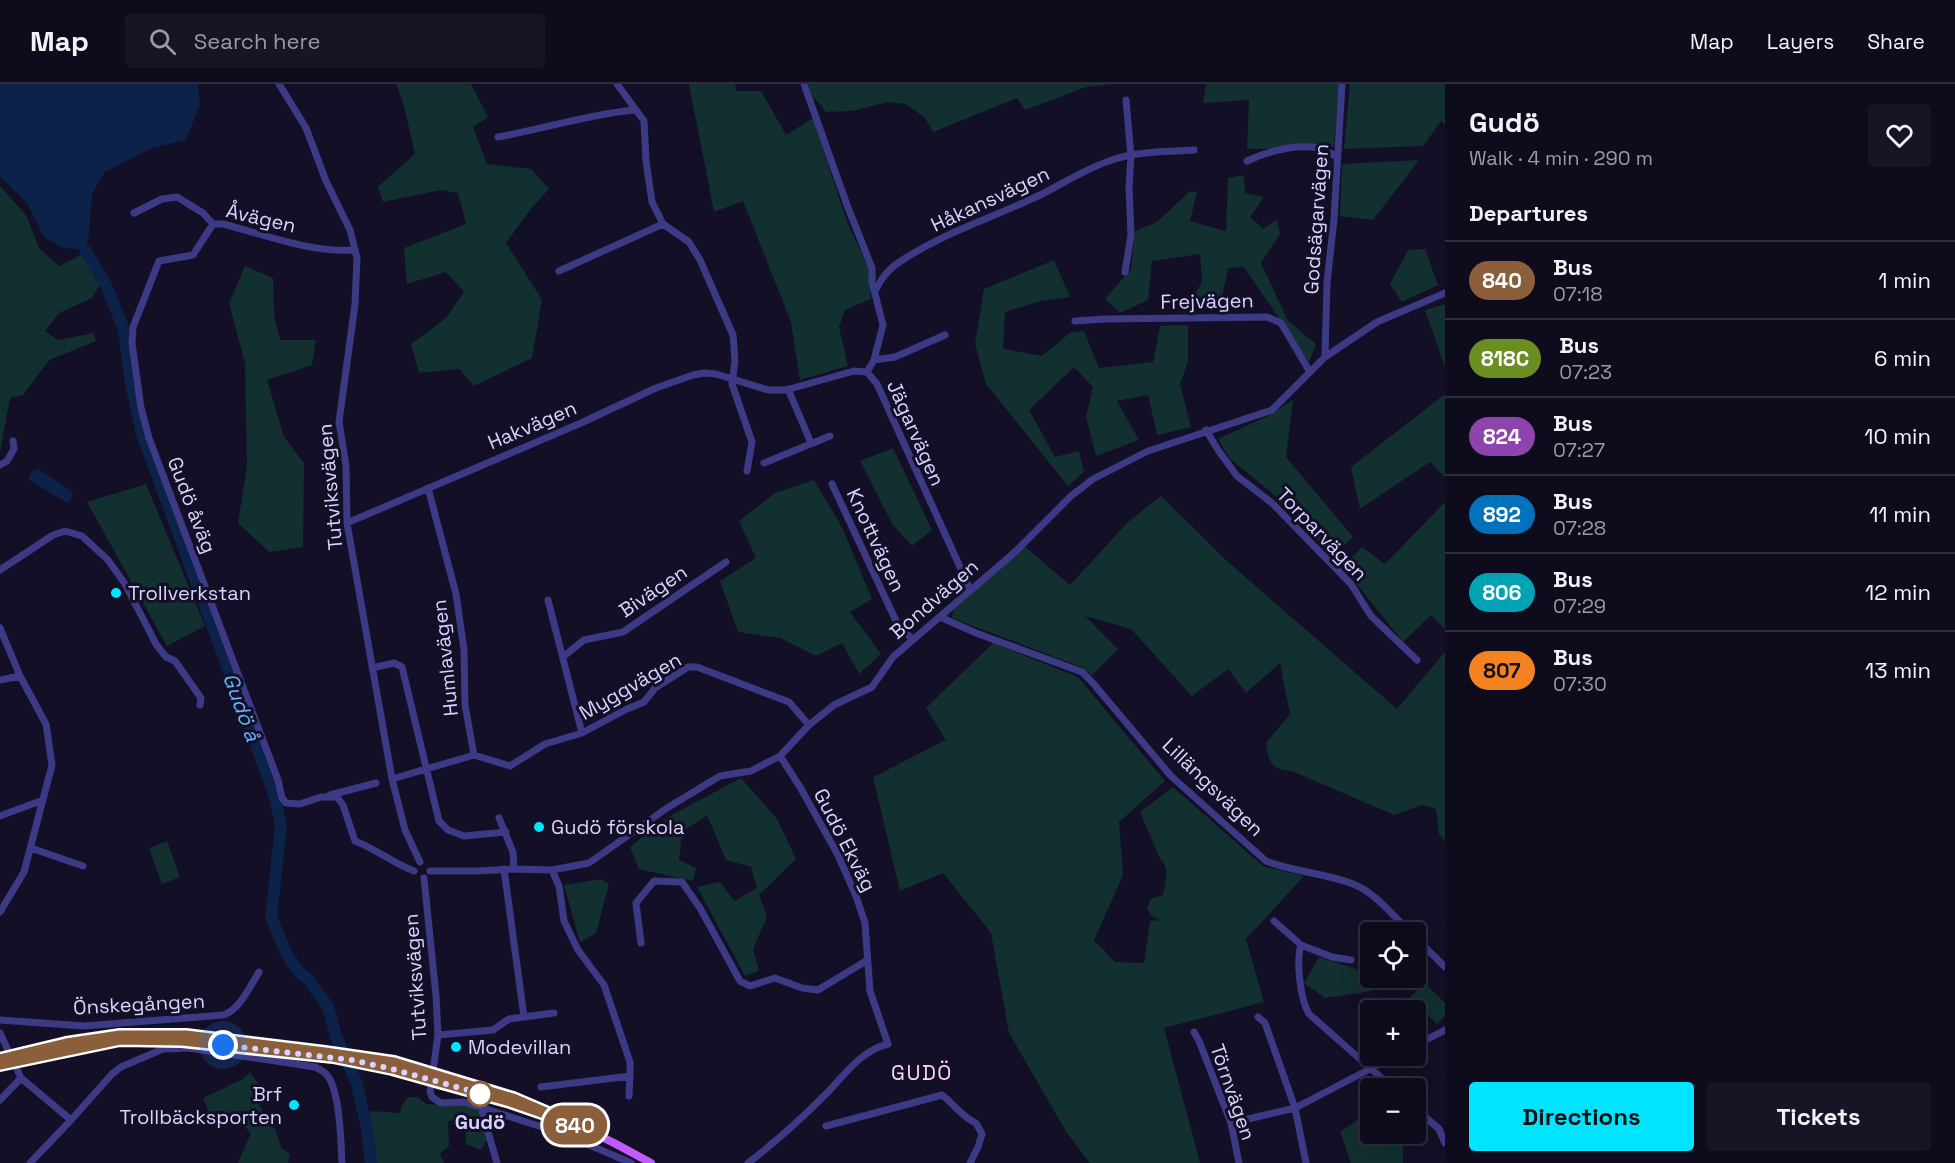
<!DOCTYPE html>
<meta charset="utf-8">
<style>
body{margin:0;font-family:"Space Grotesk",sans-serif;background:#171425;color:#f1f3f6;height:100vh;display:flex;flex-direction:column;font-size:22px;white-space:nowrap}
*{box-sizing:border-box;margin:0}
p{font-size:20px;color:#9b9ba3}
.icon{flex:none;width:33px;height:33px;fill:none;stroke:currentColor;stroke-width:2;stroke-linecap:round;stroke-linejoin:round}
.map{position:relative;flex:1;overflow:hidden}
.details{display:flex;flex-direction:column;background:#0e0b1c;width:510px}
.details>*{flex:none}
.badge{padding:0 12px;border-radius:20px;font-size:21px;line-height:39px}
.fabs{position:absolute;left:1360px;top:838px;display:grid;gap:12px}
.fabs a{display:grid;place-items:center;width:66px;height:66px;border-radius:6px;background:#0e0b1c;box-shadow:0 6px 24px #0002,0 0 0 2px #2e2b3b;font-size:30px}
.you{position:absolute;width:30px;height:30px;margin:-15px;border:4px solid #fff;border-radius:50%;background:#1a73e8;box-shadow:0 0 0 9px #1a73e833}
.map>.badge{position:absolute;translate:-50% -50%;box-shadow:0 0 0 3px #fff}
h2{padding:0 24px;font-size:22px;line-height:54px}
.round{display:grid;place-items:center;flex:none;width:63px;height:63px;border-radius:6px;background:#171425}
.head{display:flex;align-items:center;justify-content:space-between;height:102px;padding:0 24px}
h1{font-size:28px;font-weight:700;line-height:45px}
.primary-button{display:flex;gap:12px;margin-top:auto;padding:12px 24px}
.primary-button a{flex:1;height:69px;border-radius:6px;background:#00e5ff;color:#111;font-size:24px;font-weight:700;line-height:69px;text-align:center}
.primary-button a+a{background:#171425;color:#f1f3f6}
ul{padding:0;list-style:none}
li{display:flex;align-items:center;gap:18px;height:78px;padding:0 24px;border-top:2px solid #2e2b3b}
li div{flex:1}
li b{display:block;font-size:22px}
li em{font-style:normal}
li .badge{min-width:66px;font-weight:700;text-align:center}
header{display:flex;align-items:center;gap:36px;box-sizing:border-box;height:84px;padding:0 30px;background:#0e0b1c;border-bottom:2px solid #2e2b3b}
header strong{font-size:28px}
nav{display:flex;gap:33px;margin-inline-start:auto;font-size:21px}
.search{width:420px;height:54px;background:#171425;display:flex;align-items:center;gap:15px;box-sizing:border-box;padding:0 21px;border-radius:6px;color:#9b9ba3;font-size:22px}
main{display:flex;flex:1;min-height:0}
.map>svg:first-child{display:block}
.green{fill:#12302f}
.water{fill:#0c2248}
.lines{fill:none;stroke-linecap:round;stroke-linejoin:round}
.river{stroke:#0c2248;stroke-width:12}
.minor{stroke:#3d3a85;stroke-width:7}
.major{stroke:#c25bff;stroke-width:8}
.line-casing{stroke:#fff;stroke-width:14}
.line{stroke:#8b5e3c;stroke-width:9}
.walk{stroke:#d9d4ff;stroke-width:6;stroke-dasharray:0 10.8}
.poi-dot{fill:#00e5ff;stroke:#130f26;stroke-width:2}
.stop-dot{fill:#fff;stroke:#8b5e3c;stroke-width:3}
.labels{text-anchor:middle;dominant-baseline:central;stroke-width:6;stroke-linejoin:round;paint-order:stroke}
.street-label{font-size:20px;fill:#d9d4ff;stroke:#130f26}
.poi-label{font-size:20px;fill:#d9d4ff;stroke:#130f26;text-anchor:start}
.stop-label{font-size:20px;font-weight:bold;fill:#d9d4ff;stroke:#130f26}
.water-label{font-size:21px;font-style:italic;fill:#62b6ff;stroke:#130f26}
.neighbourhood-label{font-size:21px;letter-spacing:1.5px;fill:#ffd6f0;stroke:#130f26}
</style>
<header>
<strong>Map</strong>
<div class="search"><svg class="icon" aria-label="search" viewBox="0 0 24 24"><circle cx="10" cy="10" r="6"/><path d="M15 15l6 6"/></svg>Search here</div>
<nav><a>Map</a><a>Layers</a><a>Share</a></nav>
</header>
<main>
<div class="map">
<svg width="1445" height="1079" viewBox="0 0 1445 1079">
<rect width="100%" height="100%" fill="#130f26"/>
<!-- green -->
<path class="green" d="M396,0H471L488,33L473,43L487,80L531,85L549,105L530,126L506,159L542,216L532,274L474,302L459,285L419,289L411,260L446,234L464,208L446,188L407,200L404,164L466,140L458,109L441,106L383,118L378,103L415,70L404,22Z
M689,0H735L736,7H761L786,51L813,34L847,138L868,182L871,215L845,226L839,243L848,282L800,296L791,238L743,117L714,128Z
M808,0H1113L1086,3L1025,26L1017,14L933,48L925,34L906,20L888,18L852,27L826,28L811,10Z
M1206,0H1339L1334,63L1247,65L1249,16L1203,19Z
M1350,0H1445V41L1441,37L1423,62L1344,65Z
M1419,76L1373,136L1340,132L1342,80Z
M1244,91L1245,109L1264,113L1250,133L1263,145L1277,135L1280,150L1261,179L1288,237L1316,260L1309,278L1244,183L1228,184L1220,223L1188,225L1202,197L1200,170L1152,177L1148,216L1120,229L1105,215L1131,185L1135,147L1157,138L1190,107L1197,108L1190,137L1226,147L1228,94Z
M0,102L26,131L39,164L59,182L83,170L100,200L92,214L59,229L45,247L58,256L94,249L96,257L49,276L23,311L10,314L0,368Z
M1425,165L1438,201L1402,218L1390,200L1408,166Z
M1054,176L1070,213L1041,217L1005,228L1003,265L1042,272L1071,248L1084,247L1099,284L1153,278L1160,242L1188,241V278L1180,300L1191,343L1157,351L1148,311L1117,317L1139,356L1096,372L1086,333L1093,303L1074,283L1029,326L1055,373L1079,367L1084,388L1068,402L986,300L975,260L984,205Z
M245,182L273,194L274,230L280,256H316L312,281L267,296L284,353L304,379L303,463L269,468L238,439L247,382L245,279L229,219Z
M1445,220V283L1425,226Z
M1445,310V393L1430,378L1360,425L1351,383Z
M1293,316L1286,373L1353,453L1333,472L1271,408L1230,375L1218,355L1266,333Z
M893,364L932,446L912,462L893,441L860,377Z
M814,396L843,445L872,515L850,528L881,570L859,590L842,559L816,572L780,554L738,548L720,497L756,474L739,437L775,409Z
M146,400L205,542L167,562L87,418Z
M1161,412L1227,477L1397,625L1445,568V757L1439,750L1436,725L1422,721L1394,731L1292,687C1271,686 1269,678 1266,659L1290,630L1280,579L1246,609L1228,585L1192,612L1131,545L1085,532L1118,565L1092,591L1081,583L952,534L954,525L1024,462L1070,501L1128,438Z
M1445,418V545L1431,531L1403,558L1343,483L1362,463L1385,480Z
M993,559L1078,593L1165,697L1119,738L1123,791L1094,856L1115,878L1144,879L1150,837L1160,836L1151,832L1147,823L1152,814L1163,811C1165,797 1171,785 1160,775L1140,728L1173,703L1263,782L1304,792L1246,855L1264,918L1164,944L1200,1079H1090L1067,1049L1009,949L991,849L943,789L900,807L873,693L946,656L926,624Z
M741,694L777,735L796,775L759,811L767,833L753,865L759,887L745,892L697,803L720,798L734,817L757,804L751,783L726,776L707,731L682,748L679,776L696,784L693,797L639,785L630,763L670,732Z
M167,757L180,793L162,800L149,764Z
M601,795L609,800L596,849L580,858L564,801Z
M1319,873L1357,885L1372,907L1325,914L1304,899Z
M1425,899L1445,919V932L1437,940L1410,913Z
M250,988L258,999L259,1020L275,1046L282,1065L290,1070L288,1079H238L251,1049L231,1030L210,1031L203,1014L243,995Z
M408,1013H418L426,1020L462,1021L478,1026L487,1056L481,1066L466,1060L465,1036L448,1037L449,1062L440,1070L444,1079H377L367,1033L372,1027L400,1029L402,1021Z
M1362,1033L1371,1039V1050H1388L1403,1061V1079H1351L1340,1048Z"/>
<!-- water -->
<path class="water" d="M0,0H198L200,20L186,56L152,64L105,88L92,110L89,150L85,166L63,164L44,153L27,119L0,93Z
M38,385L70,406L73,410L70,417L67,419L29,396C29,390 31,387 38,385Z"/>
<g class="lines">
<!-- river -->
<path class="river" d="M85,166L106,201L124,246L131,300L142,350L274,710L281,742L271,833L288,873L299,888L309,896L328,923L336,952L357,1000L367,1044L371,1079"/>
<!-- minor -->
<path class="minor" d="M279,0L306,44L326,97L350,146L357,174L355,220L339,338L346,382L347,439L392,695L405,746L420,778
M617,0L644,37L646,77L652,118L663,140L689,158L700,176L733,251L735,277L732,300L752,358L747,387
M804,0L847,121L872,184V198L883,241L874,276L867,288L877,300L970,505
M498,53C544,45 589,30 635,26
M1247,77C1269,67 1295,60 1319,64C1325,65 1332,70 1337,73
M134,129L162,115L177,113L203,129L213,140H223C266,151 311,169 355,166
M213,140L193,171L159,177L133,243L132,259L141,324L149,354L278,696L282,714L286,719L300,720L321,713H337L343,721L355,757C376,765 393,779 414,787
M559,187L663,140
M1125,188L1131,151L1129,103L1131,72L1126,16
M875,207C881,196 887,186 898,179C940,150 992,134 1038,112C1063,100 1086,84 1112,76C1138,67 1167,68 1194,66
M1075,237L1105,235L1267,233L1281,239L1310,288
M1325,273L1327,199L1334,135L1342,0
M874,276L895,273L945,251
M788,305L811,359
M1206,346L1218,366L1237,392L1272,419L1351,500L1371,532L1417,576
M764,379L830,352
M0,381L7,377L14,365L13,357
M832,400L897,539L912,555
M428,404L456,510L464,566L465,621L474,671
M347,439L581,339L656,304L693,291L705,289L716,290L768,306H786L854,287L867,288
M0,486L53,451L65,447L82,452L108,476L125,500L156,560L166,573L175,577L201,614L200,621
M548,516L582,649
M940,533L976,549L1082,588L1092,598L1171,692L1266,777C1294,788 1325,789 1353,800C1376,809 1393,832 1411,849
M0,544L20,592L46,640L52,681L24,788L0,828
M564,572L584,556L623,548L726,478
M372,584L394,579L402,583L439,737L448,746L464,752L506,748
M0,596L20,592
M392,695L474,671L510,682L545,660L582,649L627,625L644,618L655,604L688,583H697L789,618L809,641
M330,711L376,699
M0,732L43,716
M499,734L513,768L514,785
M31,764L83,782
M504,785L524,933
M430,787H478L514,785L552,786L589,779L667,724L720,692L751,687L780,672L809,641L834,621L872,603L893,573L1015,468L1071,412L1093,395L1148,367L1272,326L1325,273L1377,238L1445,209
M424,794L436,912L438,951L430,1008L432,1013L441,1019L464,1018L564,1050L631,1079
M1274,837L1301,861C1296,877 1300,915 1309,930L1394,1005
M1416,854L1445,883
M641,859L636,819L654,797L682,798L700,824L740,897L750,902L775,894L802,904L818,906L866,877
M1301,861L1332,873L1351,876
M1258,933L1265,939L1295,1024L1306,1079
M0,936L84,942L223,931C240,926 250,902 259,888
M1194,948L1199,957L1231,1039L1239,1079
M0,949L21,994L71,1036L112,990L121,983L163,965L189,964L315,983C319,985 324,987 327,991C340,1007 341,1058 342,1079
M438,951L493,946L509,935L554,929
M1416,961L1445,946
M541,1003L630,992V978L604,901L578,866L564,837L559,802L552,786
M629,1012L630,992
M0,1016L21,994
M481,1024L497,1079
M1416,1025L1439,1045L1445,1059
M1231,1039L1295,1024L1395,972
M826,1042L942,1011C954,1020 963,1034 976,1039L982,1050L978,1063L970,1079
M30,1079L71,1036
M748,1079C776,1058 803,1033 828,1008C846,989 861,967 888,960L870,907L865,839L856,812L838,771L800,703L780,672"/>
<!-- major -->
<path class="major" d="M140,956L182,957L253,964
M0,975C53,956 132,946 188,951C213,953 239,957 264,960C308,965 352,969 394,979C483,999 572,1034 651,1079
M370,980L421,993L490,1013
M0,981L109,958"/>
</g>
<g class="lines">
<!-- line casing -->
<g class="line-casing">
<path id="line" d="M0,975L66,959L120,951H186L325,968L394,978L513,1014L576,1041L510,1018L392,985L333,973L182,957L120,956L0,981"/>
</g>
<!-- line -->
<use href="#line" class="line"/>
<!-- walk -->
<path class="walk" d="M223,961L352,976L392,985L489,1012L480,1010"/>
</g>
<!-- markers -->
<g class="poi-dot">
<circle cx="116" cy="509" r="6"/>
<circle cx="539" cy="743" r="6"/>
<circle cx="456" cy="963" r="6"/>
<circle cx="294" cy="1021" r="6"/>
</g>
<circle class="stop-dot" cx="480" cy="1010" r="12"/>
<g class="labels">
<!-- street labels -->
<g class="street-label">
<text transform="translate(990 115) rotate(-25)">Håkansvägen</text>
<text transform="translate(261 134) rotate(13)">Åvägen</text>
<text transform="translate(1316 135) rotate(-86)">Godsägarvägen</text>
<text transform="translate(1207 217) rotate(-1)">Frejvägen</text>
<text transform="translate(532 341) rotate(-23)">Hakvägen</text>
<text transform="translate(916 349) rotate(66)">Jägarvägen</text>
<text transform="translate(330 403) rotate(-95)">Tutviksvägen</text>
<text transform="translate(192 421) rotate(69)">Gudö åväg</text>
<text transform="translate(1322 450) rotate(46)">Torparvägen</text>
<text transform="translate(876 456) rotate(65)">Knottvägen</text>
<text transform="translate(653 507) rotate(-34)">Bivägen</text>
<text transform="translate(934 515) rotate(-41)">Bondvägen</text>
<text transform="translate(445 574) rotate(-96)">Humlavägen</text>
<text transform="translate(630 602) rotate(-30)">Myggvägen</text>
<text transform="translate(1213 703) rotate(44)">Lillängsvägen</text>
<text transform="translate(845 756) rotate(63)">Gudö Ekväg</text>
<text transform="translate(415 893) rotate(-94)">Tutviksvägen</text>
<text transform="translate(139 920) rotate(-3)">Önskegången</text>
<text transform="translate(1233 1008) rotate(71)">Törnvägen</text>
</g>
<!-- poi labels -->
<g class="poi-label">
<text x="128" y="509">Trollverkstan</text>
<text x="551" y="743">Gudö förskola</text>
<text x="468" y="963">Modevillan</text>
<text x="282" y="1010" text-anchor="end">Brf<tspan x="282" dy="23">Trollbäcksporten</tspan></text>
</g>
<!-- stop labels -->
<g class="stop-label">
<text x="480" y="1038">Gudö</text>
</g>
<!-- water labels -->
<g class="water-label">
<text transform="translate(242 623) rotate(70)">Gudö å</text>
</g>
<!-- neighbourhood labels -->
<g class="neighbourhood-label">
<text x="922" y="988">GUDÖ</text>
</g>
</g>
</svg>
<div class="fabs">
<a><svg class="icon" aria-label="locate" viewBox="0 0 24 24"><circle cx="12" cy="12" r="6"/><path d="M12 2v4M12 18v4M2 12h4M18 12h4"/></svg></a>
<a>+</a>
<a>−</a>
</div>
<div class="you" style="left:223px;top:961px"></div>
<b class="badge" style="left:575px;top:1041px;background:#8b5e3c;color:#fff">840</b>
</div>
<section class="details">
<div class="head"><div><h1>Gudö</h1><p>Walk · 4 min · 290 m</p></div><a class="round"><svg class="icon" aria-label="heart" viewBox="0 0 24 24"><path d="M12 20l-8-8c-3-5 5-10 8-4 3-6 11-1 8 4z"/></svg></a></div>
<h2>Departures</h2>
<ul>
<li><span class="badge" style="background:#8b5e3c;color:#fff">840</span><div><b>Bus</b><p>07:18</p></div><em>1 min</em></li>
<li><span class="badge" style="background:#6b8e23;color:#fff">818C</span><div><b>Bus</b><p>07:23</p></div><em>6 min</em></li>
<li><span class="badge" style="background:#8e44ad;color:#fff">824</span><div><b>Bus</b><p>07:27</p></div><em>10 min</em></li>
<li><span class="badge" style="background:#0072bc;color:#fff">892</span><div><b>Bus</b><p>07:28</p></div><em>11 min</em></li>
<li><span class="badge" style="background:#00a3b4;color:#fff">806</span><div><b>Bus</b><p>07:29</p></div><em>12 min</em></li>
<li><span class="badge" style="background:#f58220;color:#111">807</span><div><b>Bus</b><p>07:30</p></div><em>13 min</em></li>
</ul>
<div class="primary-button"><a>Directions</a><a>Tickets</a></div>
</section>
</main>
